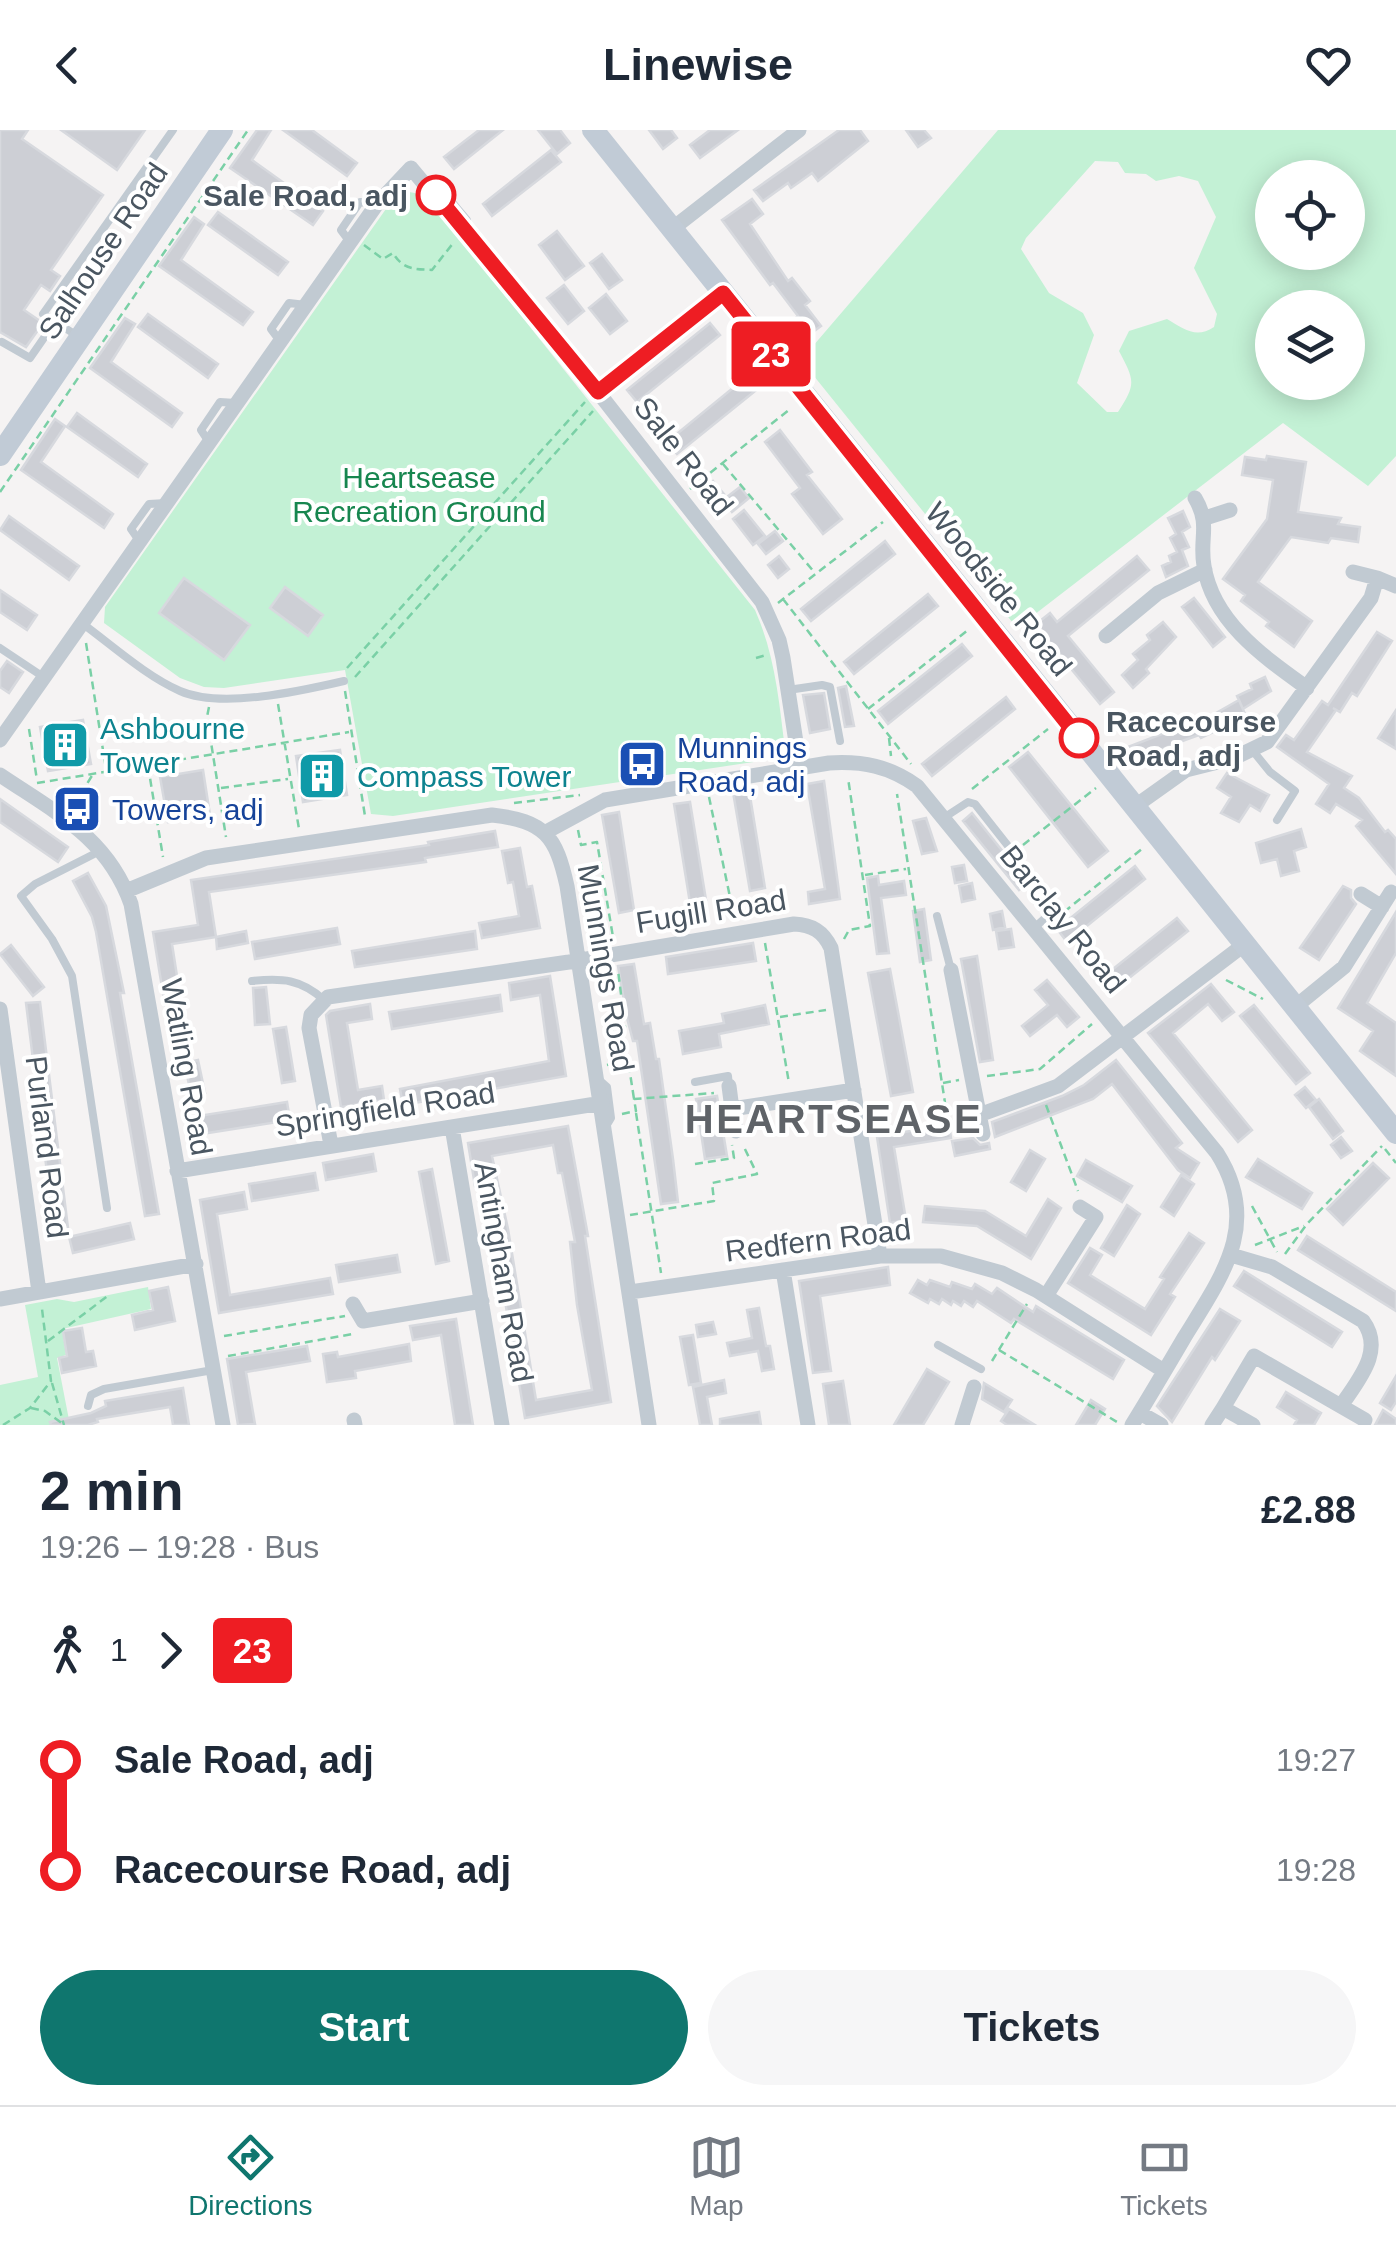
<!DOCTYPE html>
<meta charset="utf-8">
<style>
body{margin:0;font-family:Arial,sans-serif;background:#f6f6f7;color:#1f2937;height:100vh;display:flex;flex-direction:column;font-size:38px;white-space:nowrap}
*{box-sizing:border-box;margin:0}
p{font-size:32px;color:#747a83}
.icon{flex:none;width:55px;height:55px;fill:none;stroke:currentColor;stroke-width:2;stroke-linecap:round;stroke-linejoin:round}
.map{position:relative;height:1295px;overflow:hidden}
.details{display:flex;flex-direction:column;background:#fff;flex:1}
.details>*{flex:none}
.badge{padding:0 20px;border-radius:8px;font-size:35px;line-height:65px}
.fabs{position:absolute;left:1255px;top:30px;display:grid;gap:20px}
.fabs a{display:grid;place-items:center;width:110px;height:110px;border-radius:50%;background:#fff;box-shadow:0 5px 25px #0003;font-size:50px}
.map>.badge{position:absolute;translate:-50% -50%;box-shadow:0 0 0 5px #fff}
.legs{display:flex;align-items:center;gap:15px;height:110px;padding:0 40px;font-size:32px}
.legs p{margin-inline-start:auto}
.overview{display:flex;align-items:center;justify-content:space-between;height:170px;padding:0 40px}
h1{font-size:55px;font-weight:700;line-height:75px}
.primary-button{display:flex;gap:20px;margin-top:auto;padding:20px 40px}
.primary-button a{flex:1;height:115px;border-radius:60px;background:#0f766e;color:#fff;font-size:40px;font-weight:700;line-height:115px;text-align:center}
.primary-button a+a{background:#f6f6f7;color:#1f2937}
ul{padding:0 40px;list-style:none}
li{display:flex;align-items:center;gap:35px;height:110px;font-size:38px}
li i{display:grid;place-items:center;width:15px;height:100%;margin:0 12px;background:currentColor}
li i::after{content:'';width:25px;height:25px;margin:-12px;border:8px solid;border-radius:50%;background:#fff}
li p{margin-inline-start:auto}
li:first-child i{background:linear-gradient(#0000 50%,currentColor 0)}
li:last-child i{background:linear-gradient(currentColor 50%,#0000 0)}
header{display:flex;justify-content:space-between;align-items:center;height:130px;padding:0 40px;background:#fff;font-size:45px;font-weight:700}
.tabs{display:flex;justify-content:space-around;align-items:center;height:140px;border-top:2px solid #e0e1e3;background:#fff;font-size:28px;color:#747a83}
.tabs a{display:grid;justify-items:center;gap:5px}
.tabs .current{color:#0f766e}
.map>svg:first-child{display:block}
.green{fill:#c3f1d5;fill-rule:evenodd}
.building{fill:#cdcfd5;stroke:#d7d9de;stroke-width:2.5;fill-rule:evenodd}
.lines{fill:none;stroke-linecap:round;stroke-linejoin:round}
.path{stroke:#7ad0a6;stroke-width:2.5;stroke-dasharray:8 5;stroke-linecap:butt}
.lane{stroke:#c1cad2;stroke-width:8}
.street{stroke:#c1cad2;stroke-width:15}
.secondary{stroke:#c1cbd6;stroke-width:22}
.line-1-casing{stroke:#fff;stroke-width:22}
.line-1{stroke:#ee1d23;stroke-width:15}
.stop-1-dot{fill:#fff;stroke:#ee1d23;stroke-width:5}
.labels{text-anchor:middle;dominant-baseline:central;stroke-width:8;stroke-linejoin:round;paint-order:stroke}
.stop-label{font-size:30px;font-weight:bold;fill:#4a5661;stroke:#fff;text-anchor:end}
.street-label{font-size:30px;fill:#4a5661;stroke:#fff}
.park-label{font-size:30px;fill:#17864f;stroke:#fff}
.culture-label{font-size:30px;fill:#0d838f;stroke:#fff;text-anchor:start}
.transit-label{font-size:30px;fill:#164399;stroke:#fff;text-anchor:start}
.district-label{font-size:40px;font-weight:bold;letter-spacing:2.5px;fill:#5f6368;stroke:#fff}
</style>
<header><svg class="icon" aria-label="back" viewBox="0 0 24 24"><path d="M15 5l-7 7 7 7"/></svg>Linewise<svg class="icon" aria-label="heart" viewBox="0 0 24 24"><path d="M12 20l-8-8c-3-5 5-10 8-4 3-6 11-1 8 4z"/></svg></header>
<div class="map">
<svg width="1396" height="1295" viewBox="0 0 1396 1295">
<rect width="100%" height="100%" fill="#f5f3f3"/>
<!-- green -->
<path class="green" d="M998,0H1396V326L1368,356L1283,293L1017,498L801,230ZM1095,31L1118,32L1125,43L1146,44L1156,51L1179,46L1198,51L1216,87L1194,138L1217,184L1214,197C1196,209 1184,199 1167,189L1129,201L1119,221C1134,250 1137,253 1118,282H1107L1077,253L1094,205L1083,183L1049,163L1021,119L1026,108ZM1272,48H1348V122H1272ZM1272,178H1348V252H1272Z
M404,61L420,64L464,114L755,480C775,525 779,571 785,619L780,628L393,686L371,684L345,540L224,558L204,557L180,548L104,493L105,477L393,69Z
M148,1157L151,1179L62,1199L66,1225L57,1228L70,1295H0V1255L38,1247L25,1175L57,1169L74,1172Z"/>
<!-- building -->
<path class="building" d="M0,0H28L22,9L103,65L51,140L60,146L50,161L41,155L24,180L43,193L26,217L0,202Z
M61,0H145L117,40Z
M257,0H271L252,30L323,81L313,95L230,38Z
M283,0H312L357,33L347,46Z
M479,0H503L454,39L444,27Z
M538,0H560L570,13L557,24Z
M649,0H671L677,8L663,19Z
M710,0H738L700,28L690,15Z
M839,0H860L868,11L818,51L812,43L791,58L788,53L763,71L754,60Z
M906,0H924L931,8L918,17Z
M551,20L561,32L492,86L483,74Z
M752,69L763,84L750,94L788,151L792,148L810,171L805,175L821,196L806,207L793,190L798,186L773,153L770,155L722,90Z
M218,82L288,132L278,145L208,95Z
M194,87L204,94L181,130L253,182L243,195L159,136Z
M557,101L584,136L565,150L539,115Z
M602,124L622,150L609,159L590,133Z
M564,155L584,181L568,194L547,168Z
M606,164L627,191L610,204L589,178Z
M148,184L218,234L208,248L138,197Z
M125,188L135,194L111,232L182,283L172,297L90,238Z
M710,193L720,205L637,272L627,260Z
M750,244L760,257L677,324L667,312Z
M77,283L147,334L138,347L67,297Z
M55,289L65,296L41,332L113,384L104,398L21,340Z
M780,300L812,342L807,345L842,389L823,404L792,364L800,358L765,312Z
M1267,326L1306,332L1298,382L1341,388L1338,394L1360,397L1358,412L1331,408L1328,413L1291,407L1258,452L1312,491L1294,517L1266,496L1269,492L1241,471L1245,465L1223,449L1267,389L1273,350L1242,345L1245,327L1266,330Z
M713,351L724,364L712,374L701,360Z
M740,357L749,368L732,382L723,370Z
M744,380L765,406L753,415L733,389Z
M1183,381L1190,397L1182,402L1189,417L1182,420L1188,436L1166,447L1162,436L1171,432L1169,426L1177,422L1170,408L1176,404L1168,388Z
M9,386L79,436L69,450L0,400Z
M775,401L783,411L766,424L758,414Z
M885,411L895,424L811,491L801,479Z
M779,426L789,439L778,448L768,435Z
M1137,426L1149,440L1068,506L1114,562L1100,574L1035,495L1050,483L1057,492Z
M184,448L250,495L224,530L159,483Z
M285,457L323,485L308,506L270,478Z
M0,460L37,485L27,500L0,482Z
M928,464L938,476L854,544L844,532Z
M1194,468L1225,507L1213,517L1182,477Z
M1163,492L1176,507L1146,539L1149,543L1133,558L1122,545L1138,530L1133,524L1150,510L1147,505Z
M1377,502L1392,511L1357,566L1352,563L1340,582L1333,578L1336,580L1307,622L1352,646L1344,658L1359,668L1385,702L1388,700L1396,709V744L1356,696L1362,690L1336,674L1330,683L1316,674L1329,654L1277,617L1286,605L1294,610L1322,571L1328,575Z
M962,514L972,526L888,594L878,581Z
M7,531L23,542L9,563L0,557V541Z
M1265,547L1271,561L1243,579L1237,566L1252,559L1250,554Z
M846,556L854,596L845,597L838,558Z
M824,563L830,599L810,603L803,565Z
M1006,567L1015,579L932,646L922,634Z
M1239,570L1245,584L1231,590L1232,593L1201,608L1199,605L1185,610L1134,631L1128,617L1193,592L1197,599L1195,595Z
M1396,580V619L1378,608Z
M83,590L91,634L48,641L40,597Z
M340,620L347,665L303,672L296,626Z
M1028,622L1108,721L1088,737L1009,637Z
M203,640L210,685L168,692L160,647Z
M1227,643L1269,665L1260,681L1250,675L1239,692L1221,683L1231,667L1217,658Z
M824,651L840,769L809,774L808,762L825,759L807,654Z
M749,660L765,758L750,761L733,662Z
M0,669L68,717L58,732L0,692Z
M690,672L706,770L690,773L674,674Z
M619,682L634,780L619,783L602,685Z
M972,683L1028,753L1019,760L963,691Z
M926,688L937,721L922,724L913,691Z
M1301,699L1306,717L1294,721L1299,741L1281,746L1277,729L1261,733L1256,713Z
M495,701L498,717L425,728L426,732L209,762L216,807L246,801L248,813L217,819L216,807L172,814L189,923L173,925L153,802L198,795L191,750L429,715L428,712Z
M520,718L527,757L532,756L540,798L482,808L479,793L519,786L513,752L508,753L502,721Z
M964,735L967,751L955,753L952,737Z
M1135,736L1145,749L1067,812L1057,799Z
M88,743L106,776L124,863H120L159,1084L145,1086L96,802L92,787L73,751Z
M878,746L879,755L904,751L906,765L881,768L889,823L877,824L867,748Z
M972,753L975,769L962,772L959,756Z
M1343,756L1351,760V768L1356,774L1319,830L1300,818Z
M924,779L931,830L920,832L913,781Z
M1002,781L1005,797L993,800L990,784Z
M1396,782V823L1367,873L1396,893V946L1360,921L1373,901L1338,878Z
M1177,788L1188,801L1109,864L1098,851Z
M337,798L340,814L255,829L252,812Z
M1011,799L1014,817L999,819L996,801Z
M475,801L477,819L355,837L352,821Z
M753,813L756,831L668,844L666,827Z
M11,815L44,857L33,866L0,824Z
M977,826L993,930L980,932L961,829Z
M634,834L644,894L650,893L656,929H659L673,1029L678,1072L661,1074L637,911H633L627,888L618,836Z
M890,839L913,962L891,966L868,843Z
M550,846L566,946L403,975L400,959L549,931L540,865L511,870L509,853Z
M1047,850L1079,887L1067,897L1057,885L1030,906L1022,896L1048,875L1035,860Z
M1211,854L1234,882L1222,891L1208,874L1173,903L1252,1000L1238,1012L1148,903Z
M266,857L270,894L255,895L253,858Z
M500,865L502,881L392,899L389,882Z
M40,872L69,1106L55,1107L26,873Z
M370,874L372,889L347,893L358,960L382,956L384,970L341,977L326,885L330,881Z
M765,875L769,894L719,904L721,917L683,924L679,901L724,893L722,884Z
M1254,875L1310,943L1296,954L1240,886Z
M286,897L295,951L282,953L273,899Z
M198,930L205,963L192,967L184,933Z
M1116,930L1182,1013L1176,1018L1199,1033L1190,1048L1178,1040L1112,954L1093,969L995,1007L992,992L1062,966L1084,955Z
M1305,957L1316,970L1306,978L1295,965Z
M717,966L727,1026L705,1029L696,969Z
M1319,969L1343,1001L1333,1009L1309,977Z
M287,972L290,990L195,1005L192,987Z
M949,994L951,1008L894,1017L906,1090L890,1093L877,1007Z
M568,996L588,1106H585L611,1272L525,1288L485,1054L475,1056L468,1013ZM553,1015L558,1043H562L575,1112H570L577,1175L592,1260L536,1270L508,1099L492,1026Z
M1341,1007L1352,1021L1341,1028L1331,1015Z
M973,1008L980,1015L989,1013L990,1019L955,1026L952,1011Z
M1030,1020L1045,1029L1026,1061L1011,1052Z
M373,1024L376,1041L326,1050L323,1033Z
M1258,1029L1312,1063L1302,1079L1246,1047Z
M1086,1030L1132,1056L1122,1072L1077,1046Z
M1373,1033L1389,1048L1343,1095L1327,1079Z
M432,1039L449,1131L436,1134L419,1042Z
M315,1043L318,1060L252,1071L249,1054Z
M1181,1045L1194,1054L1174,1086L1161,1077Z
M244,1062L247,1079L217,1084L230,1165L330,1148L333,1164L219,1183L200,1070Z
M1048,1069L1061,1078L1031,1129L977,1096L923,1092L925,1076L985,1081L1026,1106Z
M1127,1075L1140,1084L1114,1126L1101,1118Z
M130,1093L134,1109L73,1123L69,1107Z
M1189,1103L1204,1113L1170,1164L1175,1167L1151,1205L1068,1153L1090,1118L1102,1125L1090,1145L1145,1179L1164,1149L1160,1147Z
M1307,1106L1396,1162V1181L1298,1120Z
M397,1125L400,1142L339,1152L336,1135Z
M888,1137L890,1155L820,1166L831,1241L813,1243L799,1151Z
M1244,1141L1342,1202L1332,1217L1234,1156Z
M918,1150L927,1155L930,1150L950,1157L952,1152L972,1159L975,1154L992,1164L997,1158L1033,1182L1036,1176L1124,1230L1113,1249L1014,1189L1011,1193L977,1171L973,1177L964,1171L961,1176L953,1171L951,1175L942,1169L939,1174L930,1169L928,1173L910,1163Z
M168,1157L175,1191L135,1200L132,1185L153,1180L149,1161Z
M759,1178L766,1216H770L774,1239L762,1241L758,1221L730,1226L727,1213L752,1208L747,1180Z
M1220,1179L1240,1191L1215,1230L1212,1227L1172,1292L1157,1276Z
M456,1189L473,1295H455L441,1205L413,1210L410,1196Z
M713,1192L716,1204L698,1207L696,1195Z
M82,1198L86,1222L93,1221L96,1236L62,1243L59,1228L67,1226L63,1201Z
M693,1205L701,1253L689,1255L680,1207Z
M409,1214L411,1231L355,1241L356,1248L327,1252L323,1224L337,1222L338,1227Z
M307,1216L310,1231L246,1242L255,1294L238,1295L227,1229Z
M927,1239L949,1252L923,1295H894Z
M1396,1246V1272L1391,1280L1380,1273Z
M724,1250L726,1263L707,1267L712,1295H700L693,1257Z
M843,1251L850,1295H829L823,1254Z
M984,1253L1012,1270L1004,1282L982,1269Z
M183,1258L189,1295H173L170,1277L97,1289L98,1292L88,1295H51L50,1292L91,1283L106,1276L105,1271Z
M1286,1262L1321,1283L1314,1295H1294L1297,1290L1277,1277Z
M1091,1270L1105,1279L1095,1295H1076Z
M1009,1279L1035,1295H1007L1001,1291Z
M1383,1280L1396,1289V1295H1375Z
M759,1282L761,1295H720V1289Z"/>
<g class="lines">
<!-- path -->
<path class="path" d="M364,115L383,129L393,123C403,140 415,139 432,140L454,112
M723,334L815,443
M690,359L790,279
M0,362L248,0
M783,469L911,634
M778,473L883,392
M86,513L106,639
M756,528L766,525
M347,538L585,272
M355,547L593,281
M345,561L365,686
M278,574L299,699
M209,577L207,587L226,707
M868,579L968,500
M29,599L37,650
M889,608L891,626
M148,636L163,727
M37,653L349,602
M221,658L288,649
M972,659L1048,599
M709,667L734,786
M514,673L580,665
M74,675L93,644
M578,700L581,715L597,712L613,807
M1023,715L1096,658
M865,745L906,739
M1064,782L1143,718
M844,809L849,800L870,796L848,648
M765,813L789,953
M1226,850L1263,869
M780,887L826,880
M606,901L625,897L618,840
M607,935L628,930L634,969
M987,946L1040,939L1092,894
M943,953L959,950
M1046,975L1078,1061
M636,983L661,1143
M622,984L636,981L634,969L714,963
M948,992L963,989
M874,1004L948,992L897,664
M1385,1019L1396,1033
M695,1034L734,1028L732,1015
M1252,1076L1277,1122
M630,1085L714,1071L712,1053L757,1044L743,1015
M1255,1115L1304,1096
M1285,1124L1307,1094L1382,1016
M224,1206L345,1186
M48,1211L109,1165
M999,1220L1117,1292
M228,1226L353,1204
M992,1231L1027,1174
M52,1253L64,1295
M31,1278L45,1281L63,1294
M3,1295L30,1278L51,1251L42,1179"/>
<!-- lane -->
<path class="lane" d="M436,65H446L467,90L465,100
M350,112L341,100L360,72L377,74
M76,205L43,184L173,0
M280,211L271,199L289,173L306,175
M2,212L30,228L55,192
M209,312L201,300L220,272L236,273
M140,412L131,399L149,374L166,373
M83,494C113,516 146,546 180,561C221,579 301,561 344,551
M0,518L45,548
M788,560L822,555L830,557L840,611
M1253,621L1270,642L1295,661L1277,690
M945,687L968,672L975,674L1050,769L1052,782L1034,798
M100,721L35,754L21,766L52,809L72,846L107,1078
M937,786L951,840
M252,851C282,848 301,849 324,870
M598,949L607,957L611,988L605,998
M695,952L728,946L729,956
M938,1215L981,1239
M88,1276L91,1265L104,1259L213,1240"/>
<!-- street -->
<path class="street" d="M672,99L799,0
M598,262L723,163
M1195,368C1211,395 1199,408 1204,436C1213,492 1264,527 1307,558
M1205,388L1230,380
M1353,442L1377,448
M1106,506L1158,463L1205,440
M0,610L377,74L411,38L598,262L762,472L779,510L783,528L800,638
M0,645C55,682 108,708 131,774L223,1295
M1134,677L1186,640L1234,628L1267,612L1371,468L1377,448L1396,456
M546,702L605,670L829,633C863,631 889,636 917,656L1217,1023C1262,1094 1222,1146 1184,1208C1167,1237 1150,1266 1132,1295
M126,761L206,728L492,685C545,691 556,706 567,756L649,1295
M1361,764L1382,777
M951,840L983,1004
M1295,877L1344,837L1391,762
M0,879L39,1162
M729,956L732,979L854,960
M732,979L736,1001
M979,985L1058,956L1245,814
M452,997L502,1295
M331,1015L309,898L311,885L328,867L569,832L794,794C812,795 823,801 831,818L880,1126
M177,1041L602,973
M1231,1125L1272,1137L1363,1191C1385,1221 1358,1250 1341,1276
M783,1140L808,1295
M630,1162L880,1126H941L1002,1143L1036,1160L1164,1241
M1046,1166L1096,1087L1080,1077
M0,1169L196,1134
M353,1174L363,1191L482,1171
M1140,1283L1161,1295
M354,1290L355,1295
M962,1295L974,1257
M1212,1295L1223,1278
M1253,1295L1223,1278L1254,1226L1365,1290"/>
<!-- secondary -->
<path class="secondary" d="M593,0L1396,1003
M0,325L222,0"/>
</g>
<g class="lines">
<!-- line-1 casing -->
<g class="line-1-casing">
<path id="line-1" d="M436,65L598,262L723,163L1079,608"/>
</g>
<!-- line-1 -->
<use href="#line-1" class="line-1"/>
</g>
<!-- icons -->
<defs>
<g id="building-square" transform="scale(2.5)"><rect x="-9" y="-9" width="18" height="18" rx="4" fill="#0f9aa8" stroke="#fff"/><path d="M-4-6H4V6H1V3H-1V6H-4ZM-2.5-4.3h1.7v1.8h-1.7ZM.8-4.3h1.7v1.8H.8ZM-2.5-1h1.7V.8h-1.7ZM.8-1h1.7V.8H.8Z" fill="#fff"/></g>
<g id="bus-square" transform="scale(2.5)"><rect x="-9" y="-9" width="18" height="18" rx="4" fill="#1a4fb4" stroke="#fff"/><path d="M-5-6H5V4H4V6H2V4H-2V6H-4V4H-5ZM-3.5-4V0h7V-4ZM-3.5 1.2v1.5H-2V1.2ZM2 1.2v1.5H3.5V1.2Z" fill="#fff"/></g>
</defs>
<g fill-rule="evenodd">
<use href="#building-square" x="65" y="615"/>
<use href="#bus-square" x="642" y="634"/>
<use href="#building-square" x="322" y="646"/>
<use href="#bus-square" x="77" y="679"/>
</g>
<!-- markers -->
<g class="stop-1-dot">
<circle cx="436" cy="65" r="18"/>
<circle cx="1079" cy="608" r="18"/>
</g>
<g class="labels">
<!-- stop labels -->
<g class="stop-label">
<text x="408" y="65">Sale Road, adj</text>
<text x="1106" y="591" text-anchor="start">Racecourse<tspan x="1106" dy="34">Road, adj</tspan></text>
</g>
<!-- street labels -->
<g class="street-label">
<text transform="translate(103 121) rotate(-56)">Salhouse Road</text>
<text transform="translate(684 326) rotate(52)">Sale Road</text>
<text transform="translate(999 459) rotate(51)">Woodside Road</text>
<text transform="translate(711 781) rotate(-9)">Fugill Road</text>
<text transform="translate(1063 789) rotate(51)">Barclay Road</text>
<text transform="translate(606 838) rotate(80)">Munnings Road</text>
<text transform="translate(187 937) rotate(80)">Watling Road</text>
<text transform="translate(385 979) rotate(-9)">Springfield Road</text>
<text transform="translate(47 1017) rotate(83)">Purland Road</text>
<text transform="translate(818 1110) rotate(-7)">Redfern Road</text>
<text transform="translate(504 1142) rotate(80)">Antingham Road</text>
</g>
<!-- park labels -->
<g class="park-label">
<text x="419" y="347">Heartsease<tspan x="419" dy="34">Recreation Ground</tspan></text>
</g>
<!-- culture labels -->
<g class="culture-label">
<text x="100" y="598">Ashbourne<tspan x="100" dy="34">Tower</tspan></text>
<text x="357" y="646">Compass Tower</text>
</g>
<!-- transit labels -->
<g class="transit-label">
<text x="677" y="617">Munnings<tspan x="677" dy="34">Road, adj</tspan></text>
<text x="112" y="679">Towers, adj</text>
</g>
<!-- district labels -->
<g class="district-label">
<text x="834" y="989">HEARTSEASE</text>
</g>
</g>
</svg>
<div class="fabs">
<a><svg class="icon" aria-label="locate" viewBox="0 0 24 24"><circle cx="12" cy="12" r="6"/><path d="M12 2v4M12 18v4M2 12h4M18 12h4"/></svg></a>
<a><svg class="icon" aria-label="layers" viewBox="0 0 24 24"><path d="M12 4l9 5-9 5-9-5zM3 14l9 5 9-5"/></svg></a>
</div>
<b class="badge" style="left:771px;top:224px;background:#ee1d23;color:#fff">23</b>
</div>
<section class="details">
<div class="overview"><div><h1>2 min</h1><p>19:26 – 19:28 · Bus</p></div><b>£2.88</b></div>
<div class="legs"><svg class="icon" aria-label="walk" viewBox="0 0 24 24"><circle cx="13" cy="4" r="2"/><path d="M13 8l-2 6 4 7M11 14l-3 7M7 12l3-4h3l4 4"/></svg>1<svg class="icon" aria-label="forward" viewBox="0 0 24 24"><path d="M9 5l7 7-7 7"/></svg><b class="badge" style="background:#ee1d23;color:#fff">23</b></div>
<ul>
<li><i style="color:#ee1d23"></i><b>Sale Road, adj</b><p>19:27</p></li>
<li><i style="color:#ee1d23"></i><b>Racecourse Road, adj</b><p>19:28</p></li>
</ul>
<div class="primary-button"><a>Start</a><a>Tickets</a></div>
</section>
<nav class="tabs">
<a class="current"><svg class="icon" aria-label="directions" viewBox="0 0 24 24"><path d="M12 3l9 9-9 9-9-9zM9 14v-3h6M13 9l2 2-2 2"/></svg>Directions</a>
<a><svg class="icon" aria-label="map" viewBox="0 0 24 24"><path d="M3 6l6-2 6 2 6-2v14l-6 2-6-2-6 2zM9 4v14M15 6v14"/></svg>Map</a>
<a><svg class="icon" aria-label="tickets" viewBox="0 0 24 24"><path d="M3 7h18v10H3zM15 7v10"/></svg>Tickets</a>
</nav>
